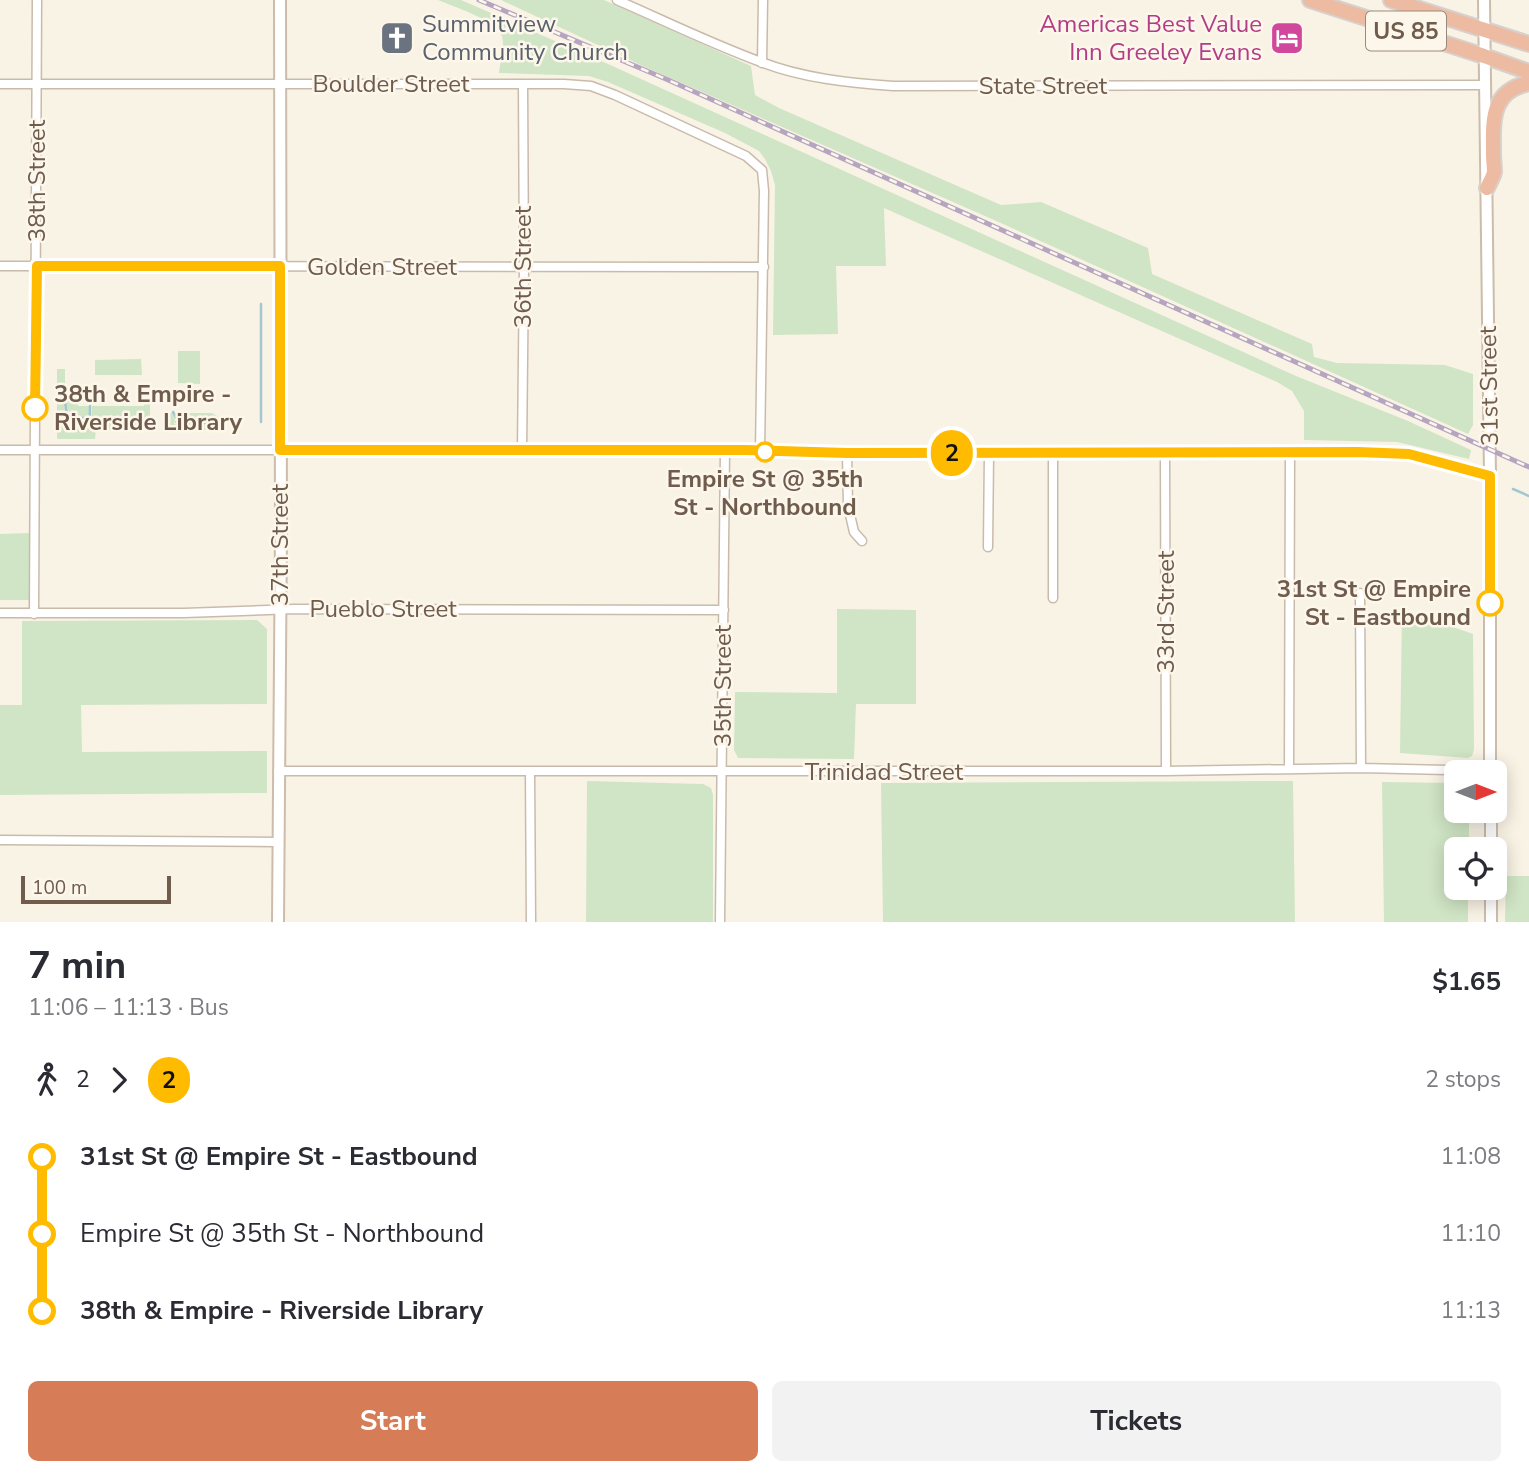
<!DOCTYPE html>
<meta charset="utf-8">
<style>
body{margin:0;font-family:"Nunito Sans",sans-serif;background:#f2f2f3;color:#2b2b33;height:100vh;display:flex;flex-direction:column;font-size:26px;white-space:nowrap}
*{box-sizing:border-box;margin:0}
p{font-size:23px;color:#7c7c81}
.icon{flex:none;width:38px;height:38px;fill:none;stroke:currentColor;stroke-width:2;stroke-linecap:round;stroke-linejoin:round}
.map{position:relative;height:922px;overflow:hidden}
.drawer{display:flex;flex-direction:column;background:#fff;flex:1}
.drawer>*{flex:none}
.badge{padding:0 14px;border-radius:23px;font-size:24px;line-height:46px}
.needle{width:46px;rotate:90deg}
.buttons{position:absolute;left:1444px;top:760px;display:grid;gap:14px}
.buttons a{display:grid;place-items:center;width:63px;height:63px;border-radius:10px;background:#fff;box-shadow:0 4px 18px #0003;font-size:35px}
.scale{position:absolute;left:21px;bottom:18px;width:150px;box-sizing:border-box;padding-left:7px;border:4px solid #6f5c4d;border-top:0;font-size:19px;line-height:24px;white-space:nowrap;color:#6f5c4d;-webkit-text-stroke:5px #fdf7eb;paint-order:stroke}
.map>.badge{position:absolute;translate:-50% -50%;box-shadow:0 0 0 4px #fff}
.legs{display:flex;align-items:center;gap:10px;height:77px;padding:0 28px;font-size:23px}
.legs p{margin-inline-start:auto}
.summary{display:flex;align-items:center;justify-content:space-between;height:119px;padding:0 28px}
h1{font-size:38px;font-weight:700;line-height:52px}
.action{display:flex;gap:14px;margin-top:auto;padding:14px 28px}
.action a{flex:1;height:80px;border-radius:10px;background:#d67c57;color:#fff;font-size:28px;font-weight:700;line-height:80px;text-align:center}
.action a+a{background:#f2f2f3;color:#2b2b33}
ul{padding:0 28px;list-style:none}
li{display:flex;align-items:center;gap:24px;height:77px;font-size:26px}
li i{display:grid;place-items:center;width:10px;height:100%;margin:0 9px;background:currentColor}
li i::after{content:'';width:18px;height:18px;margin:-9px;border:5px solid;border-radius:50%;background:#fff}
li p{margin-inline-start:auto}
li:first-child i{background:linear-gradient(#0000 50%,currentColor 0)}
li:last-child i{background:linear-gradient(currentColor 50%,#0000 0)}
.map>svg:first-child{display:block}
.green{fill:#d0e5c5}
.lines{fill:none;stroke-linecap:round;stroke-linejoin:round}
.stream{stroke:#a3c7d1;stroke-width:2.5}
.street-casing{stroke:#c9bbac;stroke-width:11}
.secondary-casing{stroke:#ccbcab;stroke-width:14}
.highway-casing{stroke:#d7d1cd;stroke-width:18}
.street{stroke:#fff;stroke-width:8}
.secondary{stroke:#fff;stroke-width:10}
.highway{stroke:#edbba2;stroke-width:14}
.rail-casing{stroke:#b6a5c1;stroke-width:5}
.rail{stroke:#fdf7eb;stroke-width:2.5;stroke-dasharray:8;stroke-linecap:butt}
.line-1-casing{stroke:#fff;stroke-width:16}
.line-1{stroke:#fb0;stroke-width:10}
.stop-1-dot{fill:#fff;stroke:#fb0;stroke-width:3.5}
.labels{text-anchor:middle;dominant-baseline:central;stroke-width:5;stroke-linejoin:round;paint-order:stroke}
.shield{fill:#fdf7eb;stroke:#9a8a7c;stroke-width:2}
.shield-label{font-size:23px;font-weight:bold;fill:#6f5c4d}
.worship-label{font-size:24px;fill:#5b616d;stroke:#fdf7eb;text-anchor:start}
.hotel-label{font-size:24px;fill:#b23c85;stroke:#fdf7eb;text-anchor:end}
.street-label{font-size:24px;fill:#6f5c4d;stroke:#fdf7eb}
.stop-label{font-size:24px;font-weight:bold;fill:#6f5c4d;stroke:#fdf7eb;text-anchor:start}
</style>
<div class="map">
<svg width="1529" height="922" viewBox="0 0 1529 922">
<rect width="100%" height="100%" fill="#f9f3e5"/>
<!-- green -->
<path class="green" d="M438,0H461L608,64L1296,376L1408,421L1471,450L1469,459L1397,442L1304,440V411L1292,391L1277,382L884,208L886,266H836L838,334L773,335L775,185L771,171L765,159L759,151L725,133L608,82L589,76L499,73C500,61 506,45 501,34C495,20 452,6 438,0Z
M501,0H604L751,66L755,95L779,108L1001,205L1041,202L1148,248L1152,274L1312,344L1314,357L1337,363L1445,365L1473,374V425L1468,434L994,220L643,66Z
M178,351H200V384L178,383Z
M141,359L142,375H95V360Z
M57,369H65V394H77L78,406H89V418C67,416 72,418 65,400V411L69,417L140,423L142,422L140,421L92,418V406H144V397L149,400L150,402V420L148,422L150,430H96L95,439H58L57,438Z
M169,413H173L175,419L174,424L183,425V423H212L183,421L182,418H177L175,413H212L220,418L221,430H169Z
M30,533V600H0V534Z
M837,609L916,610V704H856L854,759L738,758L734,750L735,692L837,693Z
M1402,609L1473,634L1474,749L1472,756L1468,758L1400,753Z
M257,620L267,629V704L81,705L82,752L267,751V793L0,795V705H22V621Z
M587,781L703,784L711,788L713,795V922H586Z
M1293,781L1295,922H883L881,783Z
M1382,782L1456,783V810H1469V849H1456V887H1468V922H1384Z
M1506,876H1529V922H1505Z"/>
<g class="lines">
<!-- stream -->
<path class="stream" d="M65,401L67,414L72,417L141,422
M173,412L179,422
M90,418V406
M176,422L211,423
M261,422V304
M1513,489L1529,496"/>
<!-- street casing -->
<g class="street-casing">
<path id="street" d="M617,0C665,21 712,44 761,62C802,78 849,83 893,86L1485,85
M762,63L763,0
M0,84H564L591,86L615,95L746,156L762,170L764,191L760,451
M0,266L764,267
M0,450H745L847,453L1358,452L1409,454L1490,476
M522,450L524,267L523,84
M847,453L848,506L854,532L862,541
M1165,453L1166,771
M988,547L989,453
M1360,593L1361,768
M1053,598V453
M0,613H184L294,609L724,610
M34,614L37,0
M1289,769L1290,453
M278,771H1166L1361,768L1490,771
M530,771L531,922
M0,840L278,842
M720,922L725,450"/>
</g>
<!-- secondary casing -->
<g class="secondary-casing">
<path id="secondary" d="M1484,0L1490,476V772
M1491,810V849
M1491,887V922
M278,922L281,530L280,0"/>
</g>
<!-- highway casing -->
<g class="highway-casing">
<path id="highway" d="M1310,0L1484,56L1529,72
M1391,0L1529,44
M1487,188C1489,183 1493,177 1494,172C1494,167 1493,160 1493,155C1493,123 1489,91 1529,83"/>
</g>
<!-- street -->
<use href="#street" class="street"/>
<!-- secondary -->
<use href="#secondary" class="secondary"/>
<!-- highway -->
<use href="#highway" class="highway"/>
<!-- rail casing -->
<g class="rail-casing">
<path id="rail" d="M479,0L666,79L1529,467"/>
</g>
<!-- rail -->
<use href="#rail" class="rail"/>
</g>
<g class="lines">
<!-- line-1 casing -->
<g class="line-1-casing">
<path id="line-1" d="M35,408L37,266H280V450H745L847,453L1358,452L1409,454L1490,476V603"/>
</g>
<!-- line-1 -->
<use href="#line-1" class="line-1"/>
</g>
<!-- icons -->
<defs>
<g id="church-square" transform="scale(1.75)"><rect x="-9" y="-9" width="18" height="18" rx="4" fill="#6b7280" stroke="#fdf7eb"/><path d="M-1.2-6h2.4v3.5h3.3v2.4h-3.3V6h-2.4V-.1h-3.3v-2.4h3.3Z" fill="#fff"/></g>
<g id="hotel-square" transform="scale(1.75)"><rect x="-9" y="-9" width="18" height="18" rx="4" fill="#d1479c" stroke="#fdf7eb"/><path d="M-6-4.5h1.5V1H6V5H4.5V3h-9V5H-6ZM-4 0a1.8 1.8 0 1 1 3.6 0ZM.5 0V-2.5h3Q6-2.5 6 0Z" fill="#fff"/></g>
</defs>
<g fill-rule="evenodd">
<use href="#church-square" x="397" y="38"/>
<use href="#hotel-square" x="1287" y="38"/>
</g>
<!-- markers -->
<g class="stop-1-dot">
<circle cx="35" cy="408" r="12"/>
<circle cx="765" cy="452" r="9"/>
<circle cx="1490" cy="603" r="12"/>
</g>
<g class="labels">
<!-- shield labels -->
<rect class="shield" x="1366" y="11.5" width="80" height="39" rx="5"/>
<g class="shield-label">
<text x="1406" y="31">US 85</text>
</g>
<!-- worship labels -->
<g class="worship-label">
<text x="422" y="24">Summitview<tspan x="422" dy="28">Community Church</tspan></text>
</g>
<!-- hotel labels -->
<g class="hotel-label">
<text x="1262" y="24">Americas Best Value<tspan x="1262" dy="28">Inn Greeley Evans</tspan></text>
</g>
<!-- street labels -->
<g class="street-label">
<text x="391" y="84">Boulder Street</text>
<text x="1043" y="86">State Street</text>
<text transform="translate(37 181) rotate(-90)">38th Street</text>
<text x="382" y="267">Golden Street</text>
<text transform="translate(523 267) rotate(-90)">36th Street</text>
<text transform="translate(1489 386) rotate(-91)">31st Street</text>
<text transform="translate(280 545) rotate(-90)">37th Street</text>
<text x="383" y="609">Pueblo Street</text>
<text transform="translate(1166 612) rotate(-90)">33rd Street</text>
<text transform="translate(723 686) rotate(-90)">35th Street</text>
<text x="884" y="772">Trinidad Street</text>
</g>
<!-- stop labels -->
<g class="stop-label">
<text x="54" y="394">38th &amp; Empire -<tspan x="54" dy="28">Riverside Library</tspan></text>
<text x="765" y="479" text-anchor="middle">Empire St @ 35th<tspan x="765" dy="28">St - Northbound</tspan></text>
<text x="1471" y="589" text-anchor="end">31st St @ Empire<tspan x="1471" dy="28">St - Eastbound</tspan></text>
</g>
</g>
</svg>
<div class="buttons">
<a><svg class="needle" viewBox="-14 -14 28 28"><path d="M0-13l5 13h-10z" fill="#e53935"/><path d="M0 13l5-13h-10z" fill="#7c7c81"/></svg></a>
<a><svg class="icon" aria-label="locate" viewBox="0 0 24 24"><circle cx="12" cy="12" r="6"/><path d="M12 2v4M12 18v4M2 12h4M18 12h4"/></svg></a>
</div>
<div class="scale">100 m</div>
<b class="badge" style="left:952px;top:453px;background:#fb0;color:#111">2</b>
</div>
<section class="drawer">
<div class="summary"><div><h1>7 min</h1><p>11:06 – 11:13 · Bus</p></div><b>$1.65</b></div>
<div class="legs"><svg class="icon" aria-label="walk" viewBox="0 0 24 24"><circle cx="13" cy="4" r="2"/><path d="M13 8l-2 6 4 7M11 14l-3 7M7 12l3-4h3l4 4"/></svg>2<svg class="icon" aria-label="forward" viewBox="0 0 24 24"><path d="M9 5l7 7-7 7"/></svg><b class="badge" style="background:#fb0;color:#111">2</b><p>2 stops</p></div>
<ul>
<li><i style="color:#fb0"></i><b>31st St @ Empire St - Eastbound</b><p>11:08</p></li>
<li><i style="color:#fb0"></i><span>Empire St @ 35th St - Northbound</span><p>11:10</p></li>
<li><i style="color:#fb0"></i><b>38th &amp; Empire - Riverside Library</b><p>11:13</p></li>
</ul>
<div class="action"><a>Start</a><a>Tickets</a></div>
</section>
